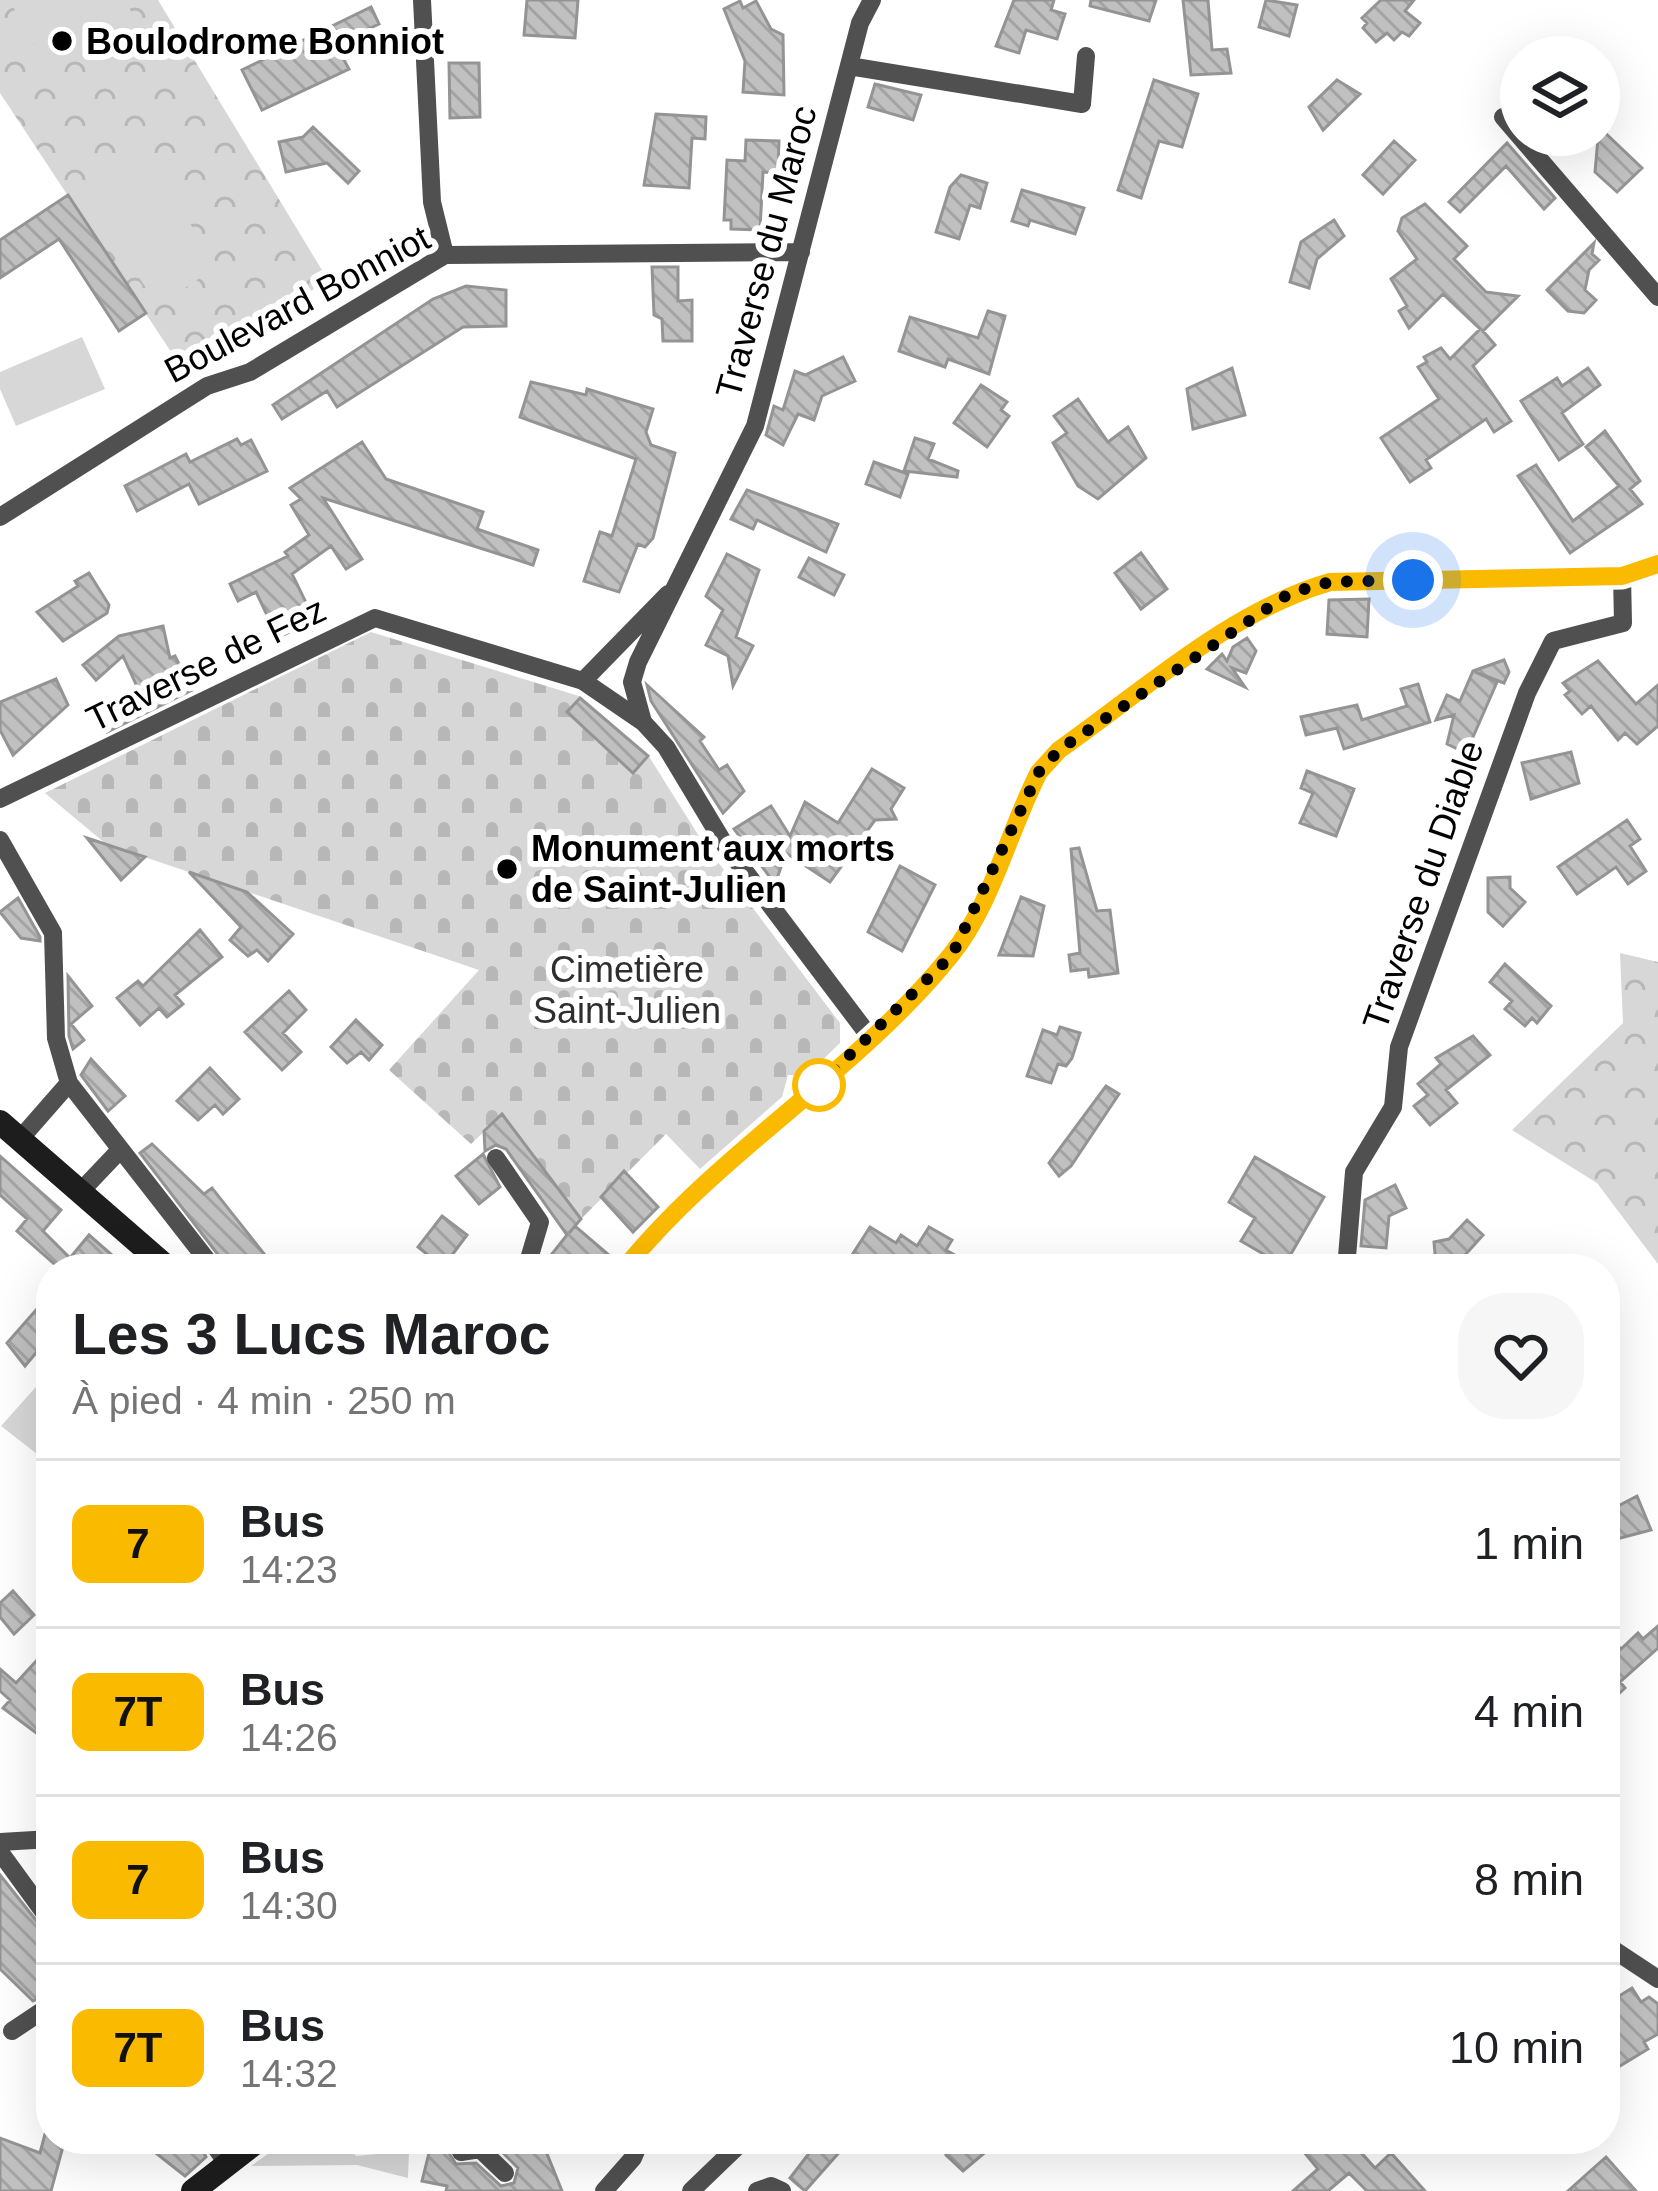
<!DOCTYPE html>
<html lang="fr">
<meta charset="utf-8">
<style>
body{margin:0;font-family:Arial,sans-serif;background:#f6f6f6;color:#202124;height:100vh;display:flex;flex-direction:column;font-size:45px;white-space:nowrap}
*{box-sizing:border-box;margin:0}
p{font-size:39px;color:#757577}
.icon{flex:none;width:66px;height:66px;fill:none;stroke:currentColor;stroke-width:2;stroke-linecap:round;stroke-linejoin:round}
.map{position:relative;flex:1;overflow:hidden}
.panel{position:absolute;left:36px;top:1254px;width:1584px;height:900px;display:flex;flex-direction:column;background:#fff;border-radius:48px;box-shadow:0 12px 48px #0002}
.panel>*{flex:none}
.badge{padding:0 24px;border-radius:18px;font-size:42px;line-height:78px}
.controls{position:absolute;left:1500px;top:36px;display:grid;gap:24px}
.controls a{display:grid;place-items:center;width:120px;height:120px;border-radius:50%;background:#fff;box-shadow:0 12px 48px #0002;font-size:60px}
.you{position:absolute;width:60px;height:60px;margin:-30px;border:9px solid #fff;border-radius:50%;background:#1a73e8;box-shadow:0 0 0 18px #1a73e833}
.map>.badge{position:absolute;translate:-50% -50%;box-shadow:0 0 0 6px #fff}
.round{display:grid;place-items:center;flex:none;width:126px;height:126px;border-radius:48px;background:#f6f6f6}
.summary{display:flex;align-items:center;justify-content:space-between;height:204px;padding:0 36px}
h1{font-size:57px;font-weight:700;line-height:90px}
ul{padding:0;list-style:none}
li{display:flex;align-items:center;gap:36px;height:168px;padding:0 36px;border-top:3px solid #e0e0e0}
li div{flex:1}
li b{display:block;font-size:45px}
li em{font-style:normal}
li .badge{min-width:132px;font-weight:700;text-align:center}
.map>svg:first-child{display:block}
.forest{fill:url(#forest-crowns)}
.cemetery{fill:url(#cemetery-stones)}
.pitch{fill:#d7d7d7}
.building{fill:url(#building-back-hatch);stroke:#949494;stroke-width:3}
.lines{fill:none;stroke-linecap:round;stroke-linejoin:round}
.street{stroke:#505050;stroke-width:18}
.secondary{stroke:#1d1d1d;stroke-width:24}
.line-casing{stroke:#fff;stroke-width:27}
.line{stroke:#faba00;stroke-width:18}
.walk{stroke:#000;stroke-width:12;stroke-dasharray:0 21.6}
.poi-dot{fill:#000;stroke:#fff;stroke-width:4.5}
.stop-dot{fill:#fff;stroke:#faba00;stroke-width:6}
.labels{text-anchor:middle;dominant-baseline:central;stroke-width:12;stroke-linejoin:round;paint-order:stroke}
.poi-label{font-size:36px;font-weight:bold;fill:#000;stroke:#fff;text-anchor:start}
.street-label{font-size:36px;fill:#000;stroke:#fff}
.park-label{font-size:36px;fill:#2e2e2e;stroke:#fff}
</style>
<div class="map">
<svg width="1658" height="2191" viewBox="0 0 1658 2191">
<defs>
<pattern id="forest-crowns" width="20" height="18" patternUnits="userSpaceOnUse" patternTransform="scale(3)"><rect width="20" height="18" fill="#d7d7d7"/><path d="M2 6a3 3 0 1 1 6 0M12 15a3 3 0 1 1 6 0" fill="none" stroke="#b7b7b7"/></pattern>
<pattern id="cemetery-stones" width="16" height="16" patternUnits="userSpaceOnUse" patternTransform="scale(3)"><rect width="16" height="16" fill="#d7d7d7"/><path d="M2 7V4a2 2 0 0 1 4 0v3zM10 15v-3a2 2 0 0 1 4 0v3z" fill="#b7b7b7"/></pattern>
<pattern id="building-back-hatch" width="6" height="6" patternUnits="userSpaceOnUse" patternTransform="scale(3)"><rect width="6" height="6" fill="#c0c0c0"/><path d="M-1 5l2 2M0 0l6 6M5-1l2 2" fill="none" stroke="#a3a3a3"/></pattern>
</defs>
<rect width="100%" height="100%" fill="#fff"/>
<!-- forest -->
<path class="forest" d="M0,0H158L328,280L185,373L0,93Z
M1620,953L1658,962V1264L1597,1183L1512,1130L1623,1023Z"/>
<!-- cemetery -->
<path class="cemetery" d="M371,632L579,696L648,755L702,841L840,1023V1043L807,1075H788L782,1097L700,1169L666,1134L580,1220L502,1115L471,1144L389,1070L479,970L106,844L45,793Z"/>
<!-- pitch -->
<path class="pitch" d="M9,0H124L134,16L47,65Z
M141,150L218,266L158,306L81,190Z
M82,337L105,389L16,426L0,389V372Z
M51,1370V1465L1,1426Z
M289,2139H342L356,2156L409,2151L408,2178L357,2165L251,2166Z"/>
<!-- building -->
<path class="building" d="M527,0H578L575,38L524,35Z
M1014,0H1054L1051,10L1065,14L1057,39L1026,30L1019,53L996,46Z
M1091,0H1156L1149,21L1090,6Z
M1183,0H1208L1212,50L1227,49L1231,73L1191,75Z
M1266,0L1297,5L1289,36L1259,27Z
M1381,0H1414L1405,11L1420,23L1409,36L1402,32L1394,40L1387,33L1376,42L1363,28L1367,23L1362,18Z
M740,1L743,8L756,1L771,29L783,35L784,95L743,92L745,61L724,9Z
M371,7L379,24L353,36L361,52L344,60L349,69L262,110L242,70Z
M449,63H479L480,117L450,118Z
M1154,80L1198,94L1182,147L1159,141L1141,198L1118,190Z
M1337,80L1360,94L1323,130L1309,107Z
M875,84L921,95L913,120L868,107Z
M656,114L706,117L705,139L692,138L689,188L644,185Z
M313,127L359,171L348,183L327,163L286,172L279,142L303,137Z
M1599,127L1642,168L1617,192L1595,172Z
M746,140L779,141L778,173L763,172L760,230L731,229V220H724L727,160L745,161Z
M1394,141L1415,160L1383,194L1363,175Z
M1507,143L1555,198L1544,209L1506,166L1460,212L1449,202Z
M961,175L987,183L980,208L970,205L959,239L936,232L950,187Z
M1022,190L1084,208L1075,234L1030,220L1028,226L1012,221Z
M68,195L146,313L119,331L59,239L0,278V240Z
M1425,204L1467,246L1454,259L1486,292L1518,296L1483,331L1495,345L1473,366L1511,421L1494,432L1486,419L1426,460L1431,468L1410,482L1381,438L1439,399L1418,367L1427,362L1424,357L1441,348L1450,359L1480,329L1443,294L1409,328L1399,311L1407,306L1391,279L1417,259L1398,231L1402,218Z
M1334,220L1344,236L1317,259L1309,288L1290,282L1301,242Z
M1594,243L1592,254L1599,260L1589,270L1585,290L1596,300L1584,313L1568,311L1547,290Z
M652,267H678V301L692,300V341H663L662,319L654,315Z
M466,286L506,290V326L463,327L337,407L327,391L282,419L273,405L433,299Z
M988,311L1005,316L989,374L948,359L945,367L899,351L910,317L978,338Z
M843,357L855,381L822,396L814,420L798,414L783,445L766,435L774,406L783,410L795,371L805,375Z
M1232,368L1245,415L1193,429L1187,389Z
M1588,368L1600,385L1562,413L1583,444L1559,460L1521,401L1557,378L1562,386Z
M531,382L586,395L587,389L653,409L646,432L651,445L675,453L653,538L645,547L638,544L619,592L584,581L600,532L612,536L636,459L520,417Z
M981,385L1007,402L1001,410L1009,416L987,447L954,423Z
M1078,399L1108,442L1128,427L1146,458L1098,499L1078,486L1053,443L1067,433L1054,416Z
M1605,431L1640,481L1630,489L1642,504L1570,553L1518,476L1536,465L1573,521L1619,486L1586,447Z
M915,438L934,444L928,459L958,471L957,477L904,471Z
M237,439L241,445L251,440L267,471L199,504L189,484L137,511L125,486L186,454L190,462Z
M362,442L386,479L483,512L477,529L538,550L533,565L323,498L362,559L346,569L331,546L292,574L318,627L303,635L299,627L278,638L256,592L238,601L230,584L288,556L285,552L309,535L291,505L301,499L290,488Z
M874,462L908,474L900,497L866,484Z
M747,490L838,524L826,552L757,520L753,529L731,519Z
M1141,553L1167,589L1141,609L1115,573Z
M727,554L759,570L736,637L753,646L733,686L728,656L706,645L723,610L706,596Z
M809,558L844,575L834,595L799,577Z
M89,573L109,605L107,613L63,641L37,612L78,586L75,581Z
M1369,599L1367,637L1327,634L1329,600Z
M163,626L170,658L175,656L192,690L107,732L94,713L139,691L123,656L96,680L83,665L119,636Z
M1247,638L1256,651L1246,673L1232,668L1245,687L1207,669L1222,654L1227,661L1233,647Z
M1504,660L1509,672L1504,683L1475,672L1497,682L1466,753L1447,744L1454,715L1436,720L1447,695L1460,701L1473,671Z
M1598,661L1636,704L1658,685V726L1637,744L1625,733L1618,740L1591,706L1582,714L1565,695L1570,691L1563,683Z
M56,679L68,705L13,755L0,730V702Z
M1418,684L1430,722L1344,749L1337,728L1306,735L1301,717L1357,705L1362,720L1407,706L1401,689Z
M647,685L704,737L700,741L719,770L727,765L744,791L723,813L651,701Z
M580,698L648,756L633,773L567,712Z
M1571,752L1579,783L1531,799L1522,763Z
M872,769L904,788L891,809L896,819L875,820L830,882L786,853L775,884L734,829L771,806L790,836L805,802L838,823Z
M1307,771L1354,789L1336,836L1300,823L1313,793L1301,788Z
M1627,820L1640,839L1630,846L1646,871L1628,884L1616,867L1577,894L1558,867Z
M87,838L123,850L145,857L121,880Z
M1079,848L1097,911L1110,910L1118,973L1089,977L1088,969L1071,971L1069,955L1080,953L1071,849Z
M900,866L935,885L902,951L868,932Z
M189,872L247,892L293,934L268,961L257,950L248,956L230,940L241,927Z
M1510,877V888L1525,902L1503,926L1488,912V878Z
M1021,897L1044,906L1033,956L999,955Z
M18,898L40,937V941L21,938L0,912Z
M200,930L222,957L175,995L183,1004L167,1017L159,1008L140,1025L117,998L138,981L143,986Z
M1505,964L1551,1006L1537,1023L1532,1018L1525,1026L1505,1009L1512,1001L1490,982Z
M68,976L92,1006L71,1024L84,1040L73,1049L69,1036Z
M289,991L306,1010L283,1033L301,1052L282,1070L245,1032Z
M356,1020L382,1045L369,1060L361,1052L347,1063L331,1047Z
M1060,1027L1080,1033L1072,1058L1066,1066L1058,1064L1051,1083L1027,1076L1043,1030L1057,1035Z
M1473,1036L1490,1055L1446,1090L1457,1103L1430,1125L1414,1106L1428,1095L1418,1084L1441,1064L1436,1058Z
M91,1059L125,1096L108,1111L81,1075Z
M210,1068L239,1099L223,1114L215,1105L198,1120L177,1101Z
M1106,1086L1119,1094L1071,1166L1059,1176L1049,1163Z
M502,1114L581,1219L569,1233L575,1226L610,1256L600,1269H540L567,1235L506,1149L496,1145L485,1151L484,1131Z
M152,1144L204,1194L212,1188L276,1269H229L140,1153Z
M483,1154L500,1187L479,1204L456,1176Z
M0,1156L61,1210L43,1231L70,1258L89,1235L128,1269H60L17,1231L27,1219L0,1195Z
M1255,1157L1324,1197L1284,1266L1241,1241L1255,1218L1229,1202Z
M624,1171L658,1207L633,1232L601,1197Z
M1395,1185L1406,1208L1389,1216L1386,1248L1361,1246L1365,1200Z
M442,1216L467,1235L443,1267L418,1247Z
M1467,1220L1483,1235L1465,1255L1452,1269H1422L1435,1254L1434,1242L1449,1239Z
M870,1227L896,1243L901,1235L917,1246L929,1227L952,1240L946,1250L960,1258L953,1269H843Z
M51,1293V1335L25,1366L7,1343Z
M1637,1496L1651,1530L1605,1542V1513Z
M13,1591L34,1615L14,1634L0,1617V1603Z
M1658,1626V1648L1620,1682L1625,1688L1605,1707V1650L1614,1642L1621,1649L1638,1633L1643,1639Z
M38,1659L51,1669V1744L3,1708L10,1700L0,1691V1669L16,1683Z
M0,1875L51,1939V1992L33,2001L0,1969Z
M1605,1981L1616,1998L1632,1988L1641,2002L1649,1997L1658,2004V2034L1644,2042L1648,2049L1605,2075Z
M45,2134L65,2139L51,2191H0V2138L40,2153Z
M138,2139H197L206,2157L185,2176Z
M489,2139H541L562,2191H446L447,2186L422,2181L430,2149L445,2147L456,2164L476,2163L501,2186L514,2183L518,2168Z
M820,2139H851L805,2191L790,2178Z
M956,2139H1001L963,2171L946,2155Z
M1317,2139H1349L1375,2168L1391,2153L1425,2191H1367L1349,2173L1328,2191H1293L1318,2169L1303,2151Z
M1606,2157L1636,2191H1568L1588,2173Z"/>
<g class="lines">
<!-- street -->
<path class="street" d="M422,0L432,202L445,255
M849,66L1082,104L1086,56
M1503,117L1658,297
M0,517L207,386L250,372L445,255L801,252
M583,681L668,594
M643,722L632,682L638,662L755,426L860,23L872,0
M0,799L375,618L583,681L643,722L666,747L725,845L870,1037
M0,840L53,933L56,1038L69,1083L214,1269
M20,1139L69,1083
M496,1158L540,1222L526,1269
M81,1191L119,1151
M1346,1269L1354,1172L1393,1107L1399,1047L1527,693L1553,641L1623,623L1622,576
M0,1842L51,1839
M0,1852L51,1922
M1605,1944L1658,1979
M12,2031L51,2005
M210,2139L226,2162
M456,2139L461,2152L480,2149L505,2173
M555,2139L559,2143
M604,2191L633,2158L641,2139
M691,2191L745,2139
M757,2191L771,2186L782,2191"/>
<!-- secondary -->
<path class="secondary" d="M0,1122L169,1269
M624,1269C718,1151 856,1073 951,955C992,905 1009,830 1039,772L1059,750C1143,691 1230,612 1330,582L1622,576L1658,564
M193,2191L260,2139"/>
</g>
<g class="lines">
<!-- line casing -->
<g class="line-casing">
<path id="line" d="M624,1269C719,1151 856,1073 951,955C992,905 1009,830 1039,772L1059,750C1143,691 1230,611 1330,582L1622,576L1658,564"/>
</g>
<!-- line -->
<use href="#line" class="line"/>
<!-- walk -->
<path class="walk" d="M819,1085L952,955L1039,772L1059,750L1290,593L1330,582L1413,580"/>
</g>
<!-- markers -->
<g class="poi-dot">
<circle cx="62" cy="41" r="12"/>
<circle cx="507" cy="869" r="12"/>
</g>
<circle class="stop-dot" cx="819" cy="1085" r="24"/>
<g class="labels">
<!-- poi labels -->
<g class="poi-label">
<text x="86" y="41">Boulodrome Bonniot</text>
<text x="531" y="848">Monument aux morts<tspan x="531" dy="41">de Saint-Julien</tspan></text>
</g>
<!-- street labels -->
<g class="street-label">
<text transform="translate(766 252) rotate(-75)">Traverse du Maroc</text>
<text transform="translate(297 304) rotate(-28)">Boulevard Bonniot</text>
<text transform="translate(206 664) rotate(-26)">Traverse de Fez</text>
<text transform="translate(1423 885) rotate(-71)">Traverse du Diable</text>
</g>
<!-- park labels -->
<g class="park-label">
<text x="627" y="969">Cimetière<tspan x="627" dy="41">Saint-Julien</tspan></text>
</g>
</g>
</svg>
<div class="controls">
<a><svg class="icon" aria-label="layers" viewBox="0 0 24 24"><path d="M12 4l9 5-9 5-9-5zM3 14l9 5 9-5"/></svg></a>
</div>
<div class="you" style="left:1413px;top:580px"></div>
<section class="panel">
<div class="summary"><div><h1>Les 3 Lucs Maroc</h1><p>À pied · 4 min · 250 m</p></div><a class="round"><svg class="icon" aria-label="heart" viewBox="0 0 24 24"><path d="M12 20l-8-8c-3-5 5-10 8-4 3-6 11-1 8 4z"/></svg></a></div>
<ul>
<li><span class="badge" style="background:#faba00;color:#111">7</span><div><b>Bus</b><p>14:23</p></div><em>1 min</em></li>
<li><span class="badge" style="background:#faba00;color:#111">7T</span><div><b>Bus</b><p>14:26</p></div><em>4 min</em></li>
<li><span class="badge" style="background:#faba00;color:#111">7</span><div><b>Bus</b><p>14:30</p></div><em>8 min</em></li>
<li><span class="badge" style="background:#faba00;color:#111">7T</span><div><b>Bus</b><p>14:32</p></div><em>10 min</em></li>
</ul>
</section>
</div>
